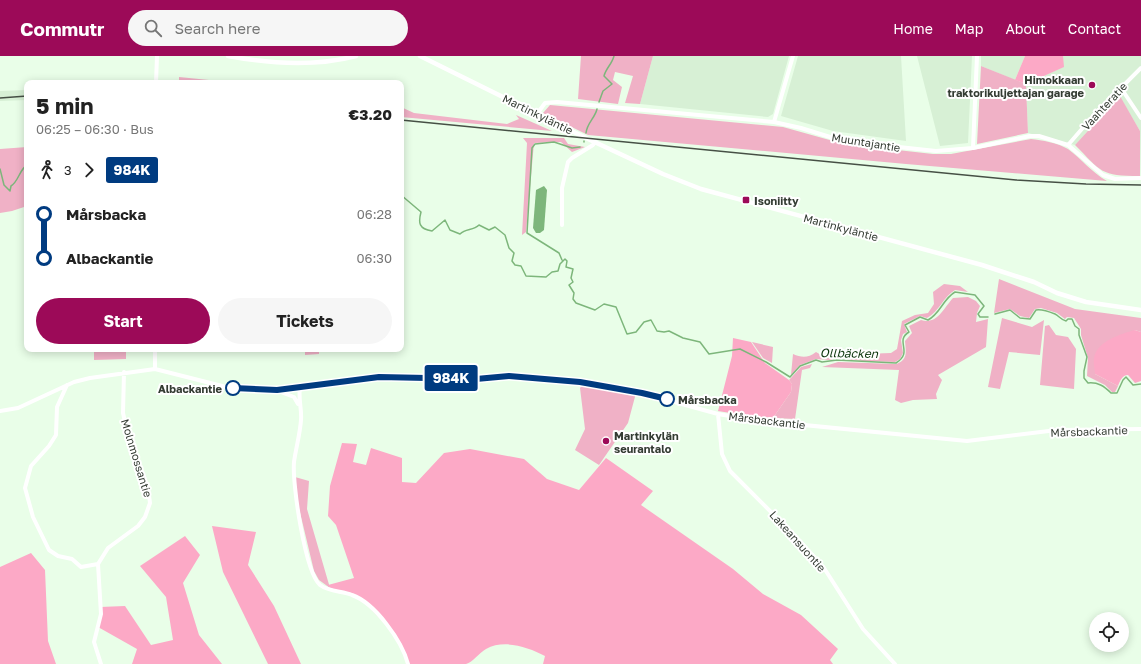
<!DOCTYPE html>
<meta charset="utf-8">
<style>
body{margin:0;font-family:"Golos Text",sans-serif;background:#f6f6f6;color:#222;height:100vh;display:flex;flex-direction:column;font-size:15px;white-space:nowrap}
*{box-sizing:border-box;margin:0}
p{font-size:13px;color:#767676}
.icon{flex:none;width:22px;height:22px;fill:none;stroke:currentColor;stroke-width:2;stroke-linecap:round;stroke-linejoin:round}
.map{position:relative;flex:1;overflow:hidden}
.panel{position:absolute;left:24px;top:24px;width:380px;height:272px;display:flex;flex-direction:column;background:#fff;border-radius:8px;box-shadow:0 2px 10px #0003}
.panel>*{flex:none}
.badge{padding:0 8px;border-radius:3px;font-size:14px;line-height:26px}
.controls{position:absolute;left:1089px;top:556px;display:grid;gap:8px}
.controls a{display:grid;place-items:center;width:40px;height:40px;border-radius:50%;background:#fff;box-shadow:0 2px 10px #0003;font-size:20px}
.map>.badge{position:absolute;translate:-50% -50%;box-shadow:0 0 0 2px #fff}
.legs{display:flex;align-items:center;gap:6px;height:44px;padding:0 12px;font-size:13px}
.legs p{margin-inline-start:auto}
.summary{display:flex;align-items:center;justify-content:space-between;height:68px;padding:0 12px}
h1{font-size:22px;font-weight:700;line-height:30px}
.button{display:flex;gap:8px;margin-top:auto;padding:8px 12px}
.button a{flex:1;height:46px;border-radius:24px;background:#9c0a58;color:#fff;font-size:16px;font-weight:700;line-height:46px;text-align:center}
.button a+a{background:#f6f6f6;color:#222}
ul{padding:0 12px;list-style:none}
li{display:flex;align-items:center;gap:14px;height:44px;font-size:15px}
li i{display:grid;place-items:center;width:6px;height:100%;margin:0 5px;background:currentColor}
li i::after{content:'';width:10px;height:10px;margin:-5px;border:3px solid;border-radius:50%;background:#fff}
li p{margin-inline-start:auto}
li:first-child i{background:linear-gradient(#0000 50%,currentColor 0)}
li:last-child i{background:linear-gradient(currentColor 50%,#0000 0)}
header{display:flex;align-items:center;gap:24px;box-sizing:border-box;height:56px;padding:0 20px;background:#9c0a58;color:#fff}
header strong{font-size:19px}
nav{display:flex;gap:22px;margin-inline-start:auto;font-size:14px}
.search{width:280px;height:36px;background:#f6f6f6;display:flex;align-items:center;gap:10px;box-sizing:border-box;padding:0 14px;border-radius:22px;color:#767676;font-size:15px}
.map>svg:first-child{display:block}
.built{fill:#d7f0d5}
.green{fill:#f0b1c6}
.forest{fill:#fca9c6}
.water{fill:#7db67b}
.lines{fill:none;stroke-linecap:round;stroke-linejoin:round}
.stream{stroke:#7db67b;stroke-width:1.5}
.minor{stroke:#fff;stroke-width:4}
.tertiary{stroke:#fff;stroke-width:4.5}
.rail{stroke:#465045;stroke-width:1.5}
.line-1-casing{stroke:#fff;stroke-width:9}
.line-1{stroke:#003b80;stroke-width:6}
.poi-dot{fill:#9c0a58;stroke:#fff;stroke-width:1.5}
.stop-1-dot{fill:#fff;stroke:#003b80;stroke-width:2}
.labels{text-anchor:middle;dominant-baseline:central;stroke-width:4;stroke-linejoin:round;paint-order:stroke}
.poi-label{font-size:11px;font-weight:bold;fill:#343c33;stroke:#fff;text-anchor:start}
.street-label{font-size:11px;fill:#343c33;stroke:#fff}
.stop-label{font-size:11px;font-weight:bold;fill:#343c33;stroke:#fff;text-anchor:end}
.water-label{font-size:12px;font-style:italic;fill:#0f3810;stroke:#fff}
</style>
<header>
<strong>Commutr</strong>
<div class="search"><svg class="icon" aria-label="search" viewBox="0 0 24 24"><circle cx="10" cy="10" r="6"/><path d="M15 15l6 6"/></svg>Search here</div>
<nav><a>Home</a><a>Map</a><a>About</a><a>Contact</a></nav>
</header>
<div class="map">
<svg width="1141" height="608" viewBox="0 0 1141 608">
<rect width="100%" height="100%" fill="#e9fee8"/>
<!-- built -->
<path class="built" d="M653,0H789L773,58L768,61L640,48Z
M798,0H901L906,85L833,75L781,60Z
M917,0H972L968,87L940,90Z
M981,0H1025L1015,24L981,10Z
M1063,0H1141V124L1140,75L1120,41L1075,89L1028,77L1026,28L1063,11Z
M27,34V44L0,45V35Z"/>
<!-- green -->
<path class="green" d="M581,0H653L640,48L625,47L633,20L615,16L613,24L622,31L618,48L578,43Z
M981,10L1026,28L1028,77L977,88Z
M179,21L239,27H179Z
M1120,40L1140,75V120C1100,120 1102,116 1075,89Z
M550,49L783,71L844,88L933,98H951L1031,83C1042,84 1058,87 1068,93C1082,103 1091,116 1107,125L906,108L588,79L543,57Z
M401,51L414,57L507,68L519,63L516,59L552,75L401,61Z
M523,82H564L568,88L585,91L572,96L561,86L534,87L526,176L522,179L527,87Z
M27,91V150L12,155L0,157V93Z
M999,223L1075,253L1141,262V276L1135,274L1095,318L1118,330L1115,336H1112L1105,329L1087,320L1088,302L1081,279V273L1074,262L1067,261L1065,263L1057,257L1041,252L1035,253L1029,262L1020,260L1010,253L994,257Z
M944,228L960,230L968,236L955,234C943,241 939,256 927,262L920,260L904,268L907,276L903,278L901,284L903,297L900,303L895,306L863,305L838,302L829,304L816,303L800,309L791,319L793,298C802,302 808,302 816,296L826,302L835,299L891,297L897,293L902,265L915,259L928,257L934,248L933,236Z
M968,241L976,245L980,250L977,257L976,266L988,263L986,291L938,319L942,324L936,338L937,343L913,344L901,347L895,344L899,314L822,311L838,306L896,308C908,304 906,296 905,285L912,277L909,270L921,264C937,269 943,253 953,242Z
M1002,262L1032,271L1044,264L1040,299L1009,296L1000,333L988,331Z
M1049,269L1056,279L1068,281L1076,293L1074,333L1040,329L1045,270Z
M752,286L773,291L772,307L763,302Z
M94,293H126V303L94,304Z
M305,293H319V298L305,299Z
M812,308L810,312L802,314L795,363L773,362L791,336L792,328L789,324L801,311Z
M583,328L636,337L628,367L599,409L575,394L585,373L580,332Z
M295,421L309,425L307,453L330,532L319,524L314,515L298,448Z"/>
<!-- forest -->
<path class="forest" d="M1025,0H1063L1064,11L1026,28L1015,24Z
M1135,274L1141,276V325L1135,327L1128,319C1122,319 1120,325 1118,330L1095,318C1095,314 1093,307 1094,302C1097,285 1121,278 1135,274Z
M733,282L751,286L765,307L789,324L792,328L791,336L773,362L749,360L718,355L732,300Z
M342,387L357,388L353,406L366,409L371,392L402,402V426L416,427L444,397L470,393L524,403L547,423L579,434L606,402L653,435L641,449L733,513L763,538L801,559L838,593L830,604L833,608H543L545,600C528,591 504,583 486,593C479,597 473,606 466,608C455,608 422,608 409,608L395,578L360,542L330,532L328,529L354,522L336,469L328,460L330,430Z
M212,470L256,476L248,509L274,550L301,608H268L223,516Z
M185,480L200,499L183,527L199,579L222,608H132L137,593L98,571L100,551L125,550L151,589L173,584L166,541L140,510Z
M31,497L45,514L48,585L56,608H0V511Z"/>
<!-- water -->
<path class="water" d="M544,130L547,134L544,174L540,177H536L533,172L536,134Z"/>
<g class="lines">
<!-- stream -->
<path class="stream" d="M599,46L603,35L612,28L604,20C606,12 612,8 614,0
M586,77C587,67 595,62 597,53
M584,86V85
M0,113L4,129L10,135L11,130C19,125 19,114 27,109
M401,139L421,156C418,167 419,173 432,175L445,164L450,174L460,178C466,172 473,175 479,169L489,174L495,171L505,179L509,192L514,197L512,205L515,209L521,210L526,220L546,221L552,216L558,215L560,208L565,203L567,205L566,211L573,213L571,222L573,226L569,229L574,237L573,243L576,247L595,254L604,248L616,251L627,278L636,276L644,266L651,264L657,275L664,276L669,275L683,282L700,286L709,298L740,293L766,306L790,321L800,310L816,304L822,306L837,304L896,307C914,296 894,285 909,276L905,269L920,261L928,264C940,258 943,243 955,236L975,239L984,250L978,258L980,261H988
M562,204L559,197L527,177L532,92L535,88L554,86L572,92L580,91
M995,258L1010,254L1020,262L1030,263L1036,254C1041,253 1050,256 1055,258C1059,260 1061,264 1066,265L1068,263H1072L1075,270L1079,273V279L1087,301L1084,315V322L1088,327C1098,326 1104,330 1111,337H1117L1123,324L1126,321L1133,329L1141,328"/>
<!-- minor -->
<path class="minor" d="M156,27L157,0
M1121,32L1141,62
M537,58L545,47L557,46L774,66L801,72L843,85L936,95L973,92L1030,80H1039L1068,89L1103,119L1115,123L1140,122
M774,66L793,0
M1068,89L1094,59L1141,12
M973,92L977,0
M562,169V132L568,106L572,102L593,89L595,86
M155,293V313L230,332L265,335L379,321L476,323L509,320L546,322L642,337L718,358L753,364L967,385L1057,374L1141,373
M67,329L57,351L56,379L49,390L31,410L25,432L33,461L49,494L58,500L72,503L81,511L98,508
M300,331C298,343 302,353 301,364C300,378 296,392 294,406C292,427 305,516 320,529C329,536 342,535 352,539C375,547 402,585 408,608
M278,335L294,341L298,348
M0,355L18,352L74,326L90,322L155,313
M718,358L722,398L730,415L799,484L824,512L863,573L895,608
M101,608L94,586L101,558L98,508L108,492L138,470L145,461L150,447L148,432L128,379L123,357L124,316"/>
<!-- tertiary -->
<path class="tertiary" d="M228,0C271,8 314,11 356,0
M420,0L586,82L663,118L701,133L982,209L1034,226L1057,237L1086,246L1141,254"/>
<!-- rail -->
<path class="rail" d="M0,42L27,40
M401,64L1016,124L1086,128L1141,129"/>
</g>
<g class="lines">
<!-- line-1 casing -->
<g class="line-1-casing">
<path id="line-1" d="M233,332L277,334L379,321L476,323L509,320L580,326L642,337L667,343"/>
</g>
<!-- line-1 -->
<use href="#line-1" class="line-1"/>
</g>
<!-- markers -->
<g class="poi-dot">
<circle cx="1092" cy="29" r="4"/>
<rect x="742" y="140" width="8" height="8" rx="2"/>
<circle cx="606" cy="385" r="4"/>
</g>
<g class="stop-1-dot">
<circle cx="233" cy="332" r="7"/>
<circle cx="667" cy="343" r="7"/>
</g>
<g class="labels">
<!-- poi labels -->
<g class="poi-label">
<text x="1084" y="23" text-anchor="end">Himokkaan<tspan x="1084" dy="13">traktorikuljettajan garage</tspan></text>
<text x="754" y="144">Isoniitty</text>
<text x="614" y="379">Martinkylän<tspan x="614" dy="13">seurantalo</tspan></text>
</g>
<!-- street labels -->
<g class="street-label">
<text transform="translate(1104 50) rotate(-47)">Vaahteratie</text>
<text transform="translate(538 58) rotate(26)">Martinkyläntie</text>
<text transform="translate(866 86) rotate(9)">Muuntajantie</text>
<text transform="translate(841 171) rotate(15)">Martinkyläntie</text>
<text transform="translate(767 364) rotate(7)">Mårsbackantie</text>
<text transform="translate(1089 375) rotate(-2)">Mårsbackantie</text>
<text transform="translate(137 402) rotate(73)">Molnmossantie</text>
<text transform="translate(798 485) rotate(48)">Lakeansuontie</text>
</g>
<!-- stop labels -->
<g class="stop-label">
<text x="222" y="332">Albackantie</text>
<text x="678" y="343" text-anchor="start">Mårsbacka</text>
</g>
<!-- water labels -->
<g class="water-label">
<text transform="translate(849 297) rotate(1)">Ollbäcken</text>
</g>
</g>
</svg>
<div class="controls">
<a><svg class="icon" aria-label="locate" viewBox="0 0 24 24"><circle cx="12" cy="12" r="6"/><path d="M12 2v4M12 18v4M2 12h4M18 12h4"/></svg></a>
</div>
<b class="badge" style="left:451px;top:322px;background:#003b80;color:#fff">984K</b>
<section class="panel">
<div class="summary"><div><h1>5 min</h1><p>06:25 – 06:30 · Bus</p></div><b>€3.20</b></div>
<div class="legs"><svg class="icon" aria-label="walk" viewBox="0 0 24 24"><circle cx="13" cy="4" r="2"/><path d="M13 8l-2 6 4 7M11 14l-3 7M7 12l3-4h3l4 4"/></svg>3<svg class="icon" aria-label="forward" viewBox="0 0 24 24"><path d="M9 5l7 7-7 7"/></svg><b class="badge" style="background:#003b80;color:#fff">984K</b></div>
<ul>
<li><i style="color:#003b80"></i><b>Mårsbacka</b><p>06:28</p></li>
<li><i style="color:#003b80"></i><b>Albackantie</b><p>06:30</p></li>
</ul>
<div class="button"><a>Start</a><a>Tickets</a></div>
</section>
</div>
